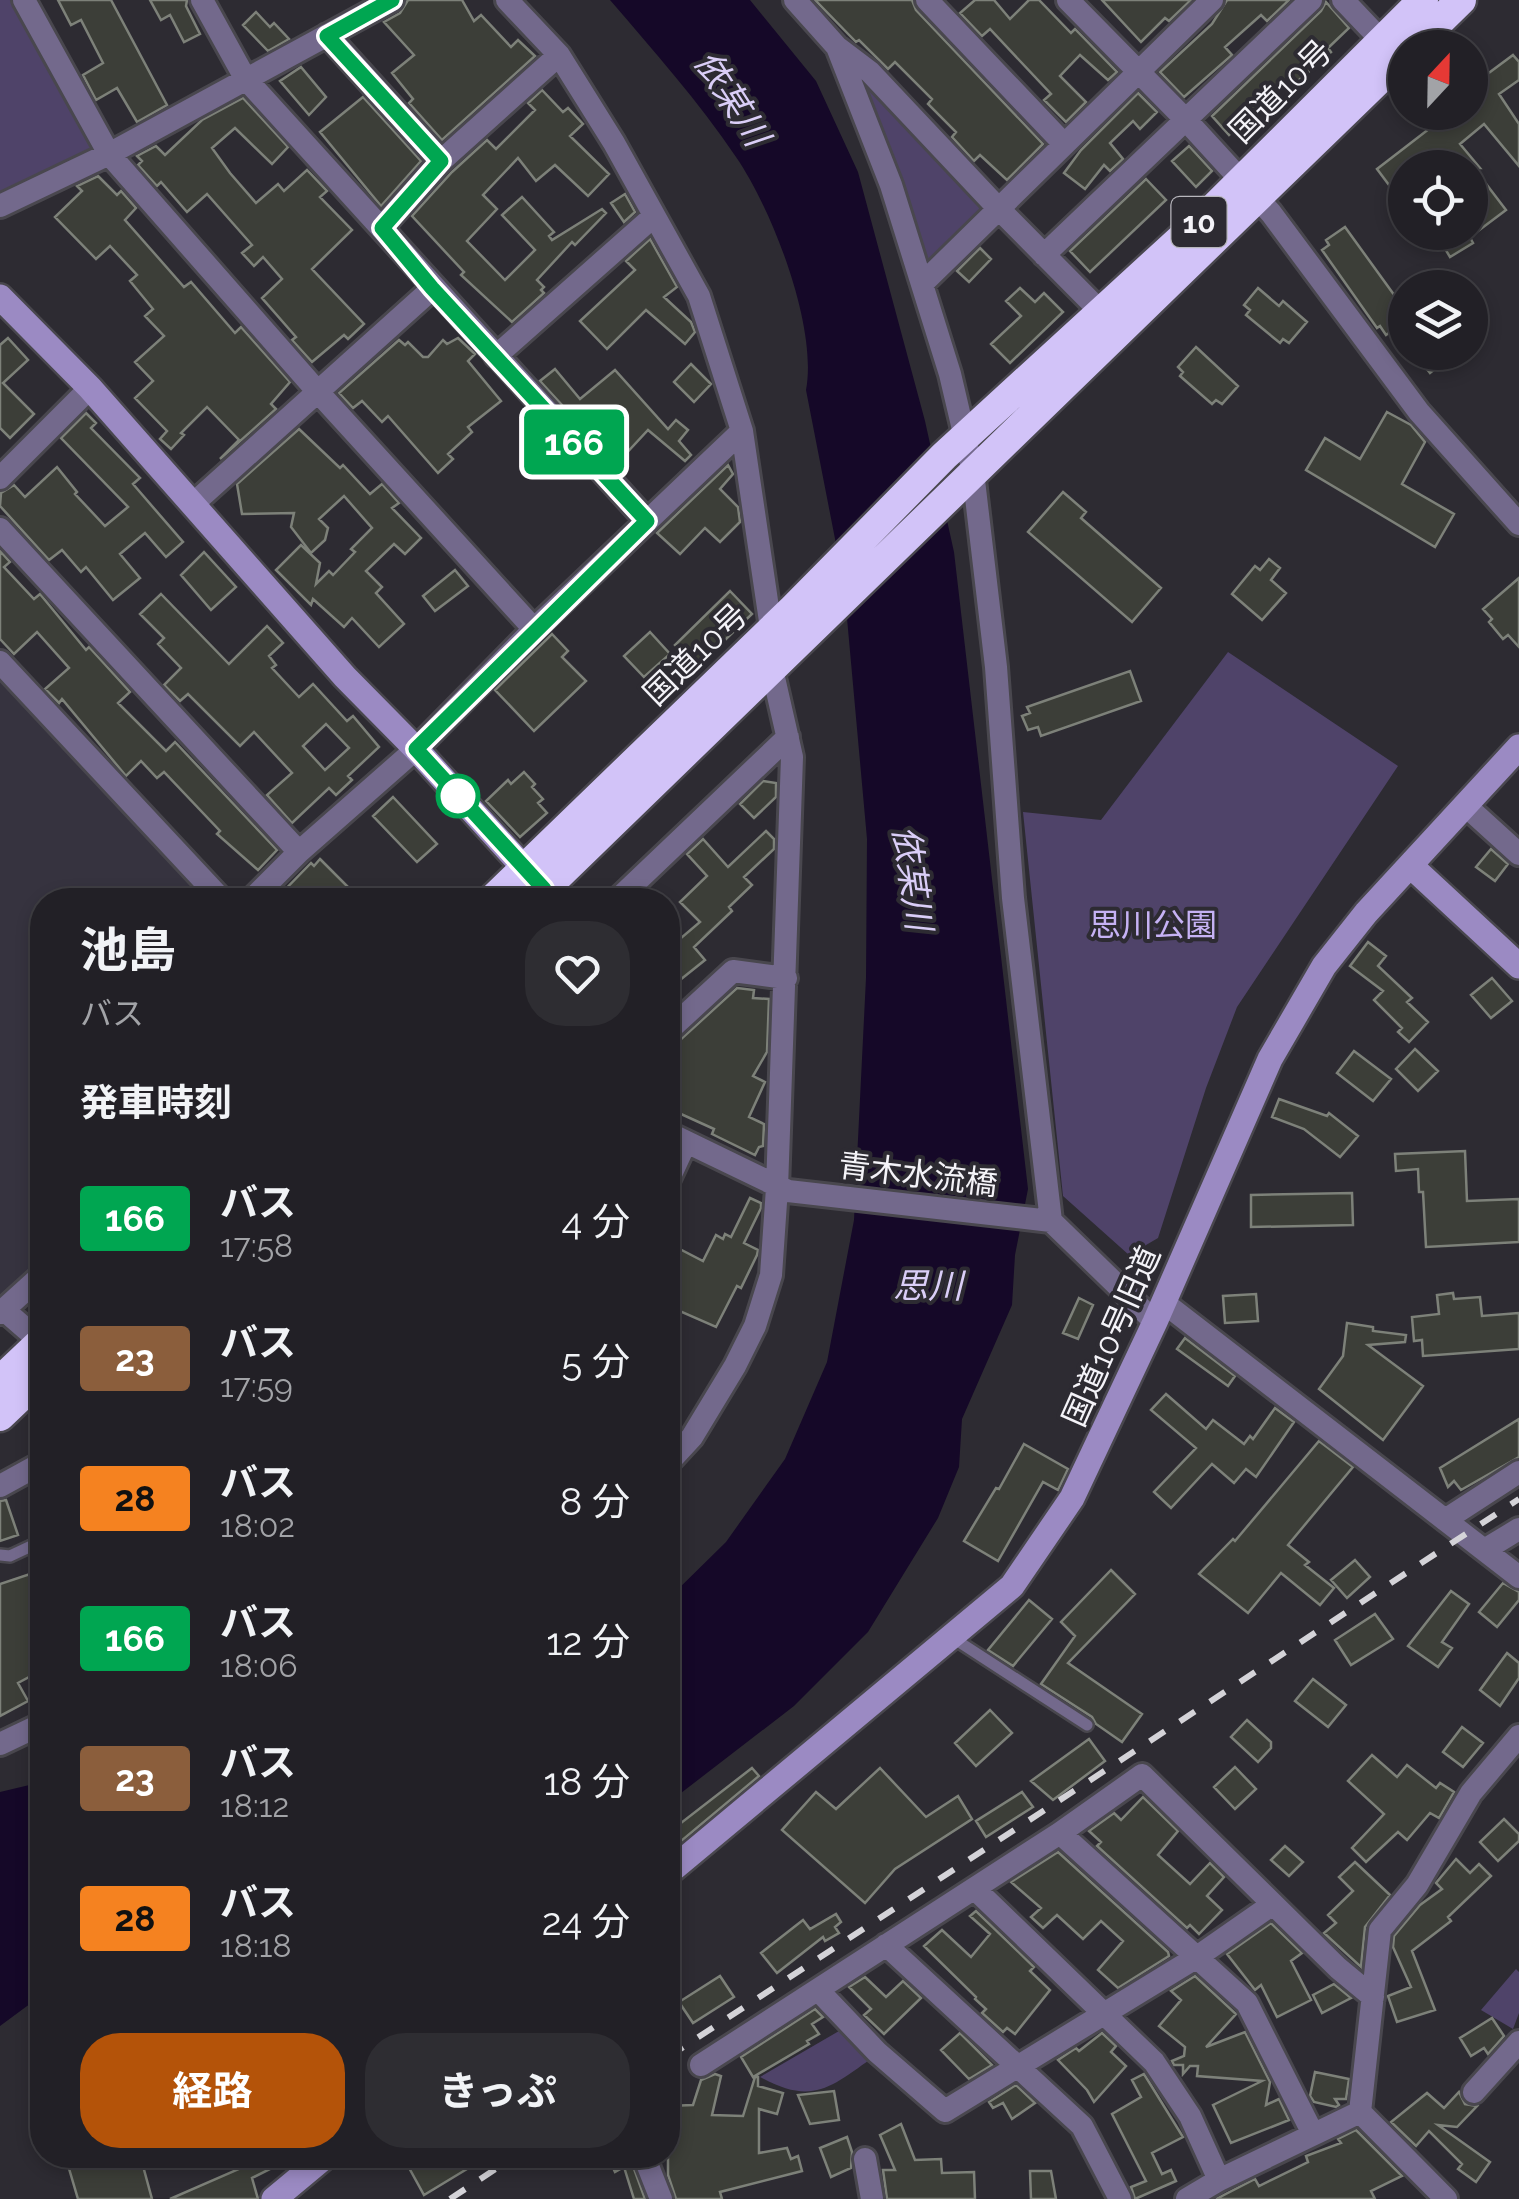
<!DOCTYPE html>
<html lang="ja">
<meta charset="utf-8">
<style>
body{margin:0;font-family:Raleway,"Noto Sans JP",sans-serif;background:#2e2d32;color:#f1f3f6;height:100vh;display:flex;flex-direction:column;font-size:38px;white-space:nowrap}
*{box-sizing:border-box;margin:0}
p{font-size:32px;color:#a2a3a7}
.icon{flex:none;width:55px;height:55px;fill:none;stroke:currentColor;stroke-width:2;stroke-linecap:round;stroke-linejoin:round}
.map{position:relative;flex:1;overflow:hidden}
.panel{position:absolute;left:30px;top:888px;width:650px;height:1280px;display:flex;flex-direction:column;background:#222026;border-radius:40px;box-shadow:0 5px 15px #0003,0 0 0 2px #3f3e43}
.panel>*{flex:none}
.badge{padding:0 20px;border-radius:8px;font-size:35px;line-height:65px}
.needle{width:65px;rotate:22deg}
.controls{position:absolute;left:1388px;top:30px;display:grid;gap:20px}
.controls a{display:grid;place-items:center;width:100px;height:100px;border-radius:50%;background:#222026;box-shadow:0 5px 15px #0003,0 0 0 2px #3f3e43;font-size:50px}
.map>.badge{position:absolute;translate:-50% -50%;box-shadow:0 0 0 5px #fff}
h2{padding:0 50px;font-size:38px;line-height:90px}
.round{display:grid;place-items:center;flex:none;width:105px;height:105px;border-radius:40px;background:#2e2d32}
.headline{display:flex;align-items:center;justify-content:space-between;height:170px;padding:0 50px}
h1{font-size:48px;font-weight:700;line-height:75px}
.action{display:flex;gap:20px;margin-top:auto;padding:20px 50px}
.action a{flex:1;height:115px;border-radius:40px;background:#b45309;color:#fff;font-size:40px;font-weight:700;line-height:115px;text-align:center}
.action a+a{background:#2e2d32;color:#f1f3f6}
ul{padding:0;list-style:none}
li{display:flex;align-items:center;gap:30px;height:140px;padding:0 50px}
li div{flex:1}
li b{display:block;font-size:38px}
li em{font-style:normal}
li .badge{min-width:110px;font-weight:700;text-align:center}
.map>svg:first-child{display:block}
.built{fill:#36333f}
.green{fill:#4f4369}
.water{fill:#150828}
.building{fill:#3c3e38;stroke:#7d8179;stroke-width:2.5;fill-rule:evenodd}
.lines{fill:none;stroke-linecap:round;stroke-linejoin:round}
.lane-casing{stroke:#49474e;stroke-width:16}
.street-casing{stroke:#49474e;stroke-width:28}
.secondary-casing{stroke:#49474e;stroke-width:30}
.highway-casing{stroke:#49474e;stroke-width:35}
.lane{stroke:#73698c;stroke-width:11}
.street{stroke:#73698c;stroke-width:22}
.secondary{stroke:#9b8ac3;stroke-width:25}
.highway{stroke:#d2c3f8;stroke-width:30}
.rail{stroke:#d4d3d8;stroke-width:6;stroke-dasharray:18 18;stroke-linecap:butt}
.line-casing{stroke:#fff;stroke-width:22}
.line{stroke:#00a651;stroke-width:15}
.stop-dot{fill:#fff;stroke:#00a651;stroke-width:5}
.labels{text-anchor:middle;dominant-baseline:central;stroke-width:8;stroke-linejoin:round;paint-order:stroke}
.shield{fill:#2d2b32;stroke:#b8b7bd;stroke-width:2.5}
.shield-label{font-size:30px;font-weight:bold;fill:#f4f3f8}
.street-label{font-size:32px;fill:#f4f3f8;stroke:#2d2b32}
.park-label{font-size:32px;fill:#c6b2f4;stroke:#2d2b32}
.water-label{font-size:35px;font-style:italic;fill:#dacef7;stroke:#2d2b32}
</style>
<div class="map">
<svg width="1519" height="2199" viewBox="0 0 1519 2199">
<rect width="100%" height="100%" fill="#2d2b32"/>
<!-- built -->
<path class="built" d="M0,670L213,900H42V1258L0,1294Z"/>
<!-- green -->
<path class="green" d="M0,0H14L94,149L0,196Z
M866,77L983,202V212L932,263L923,264L860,82Z
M1228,652L1398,766L1237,1007L1206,1088L1158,1238L1129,1255L1063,1196L1023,812L1101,820Z
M1516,1969L1519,1972V2013L1513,2029L1481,2010Z
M839,2031L872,2058C829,2089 811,2105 760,2077Z"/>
<!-- water -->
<path class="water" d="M610,0H750L816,81L858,172L925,421L954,552L1028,1189L1015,1255L1012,1305L962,1419L959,1467L938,1518L868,1632L794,1706L668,1803V1599L726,1542L785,1459L827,1362L854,1220L866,978L867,839L844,585L806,390C818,327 772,209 736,157C699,102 653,50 610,0Z
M42,1782V1995L0,2026V1792Z"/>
<!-- building -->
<path class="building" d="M58,0H111L167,105L137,122L117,88L96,100L83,75L103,63L81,20L71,25Z
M150,0H187L186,6L200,34L184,42L170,15L161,20Z
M408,0H462L474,21L481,15L511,47L518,40L535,56L442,140L409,103L413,99L392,73L414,55L384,22L400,13Z
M815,0H912L916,10L1043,144L1007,180L980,155L974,161L952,137L956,132L928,104L932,99L895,62L888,69L859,40L856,42Z
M975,0H994L1010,19L1029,0H1039L1071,33L1075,29L1117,72L1108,80L1080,55L1060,76L1086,102L1066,122L1044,100L1051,94L990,29L982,36L960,13Z
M1102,0H1191L1169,21L1165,18L1141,42Z
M1227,0H1289L1267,21L1261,15L1225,47L1232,55L1184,97L1160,72L1212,24Z
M1326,2L1349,28L1328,48L1331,52L1305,75L1287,90L1283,86L1229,135L1212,116L1321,11Z
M256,12L270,27L274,23L289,39L268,51L243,25Z
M1513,55L1519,62V80L1499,94L1519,124V166L1484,124L1460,144L1480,168H1474L1506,210L1470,237V168H1454L1445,157L1432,168H1405V186L1395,193L1377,169L1451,112H1470V87Z
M301,67L326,97L309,115L280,81Z
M542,90L563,112L568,108L583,124L570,136L609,174L588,196L555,165L536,181L518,158L483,195L497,209L467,241L505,280L535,250L502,215L522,197L554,232L549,236L552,240L602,209L606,213L575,245L572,242L537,280L544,287L541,290L544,293L512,322L461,275L464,272L412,216L452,172L487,140L496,149L535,110L528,103Z
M1138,93L1157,112L1140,129L1133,121L1110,143L1123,159L1110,171L1104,165L1085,189L1064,173L1081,150Z
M363,97L421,161L381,206L320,132Z
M243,98L288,147L272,164L235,128L212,148L230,173L256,203L278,184L284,191L307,170L327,191L320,197L352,230L312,269L364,324L348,339L344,335L312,362L292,340L296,337L262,298L282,279L263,257L254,266L242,253L252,245L207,194L187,212L161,182L157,186L138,165L142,161L137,156L156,146L165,155L202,120Z
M1189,146L1212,171L1196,187L1172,161Z
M98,176L117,195L121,191L136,208L125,220L184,287L191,282L235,333L241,327L290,382L271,404L276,409L220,459L239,440L207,407L181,433L184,435L171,449L160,439L167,431L135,398L153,381L135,362L164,336L145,316L153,309L130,281L137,275L110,246L96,259L55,217L82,191L77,186Z
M1146,179L1166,200L1090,272L1070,251Z
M625,194L635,212L624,222L611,203Z
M1345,227L1405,310V321L1386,335L1380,326L1377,328L1322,250L1329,245L1326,240Z
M1435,232H1467L1473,243L1450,257Z
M650,239L677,287L664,297L691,322L695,332L685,344L646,310L607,349L580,321L635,270L626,261Z
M980,248L991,259L969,282L957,271Z
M1020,288L1035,302L1044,293L1063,312L1010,363L991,344L1021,316L1006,301Z
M1258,288L1279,306L1283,301L1307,322L1289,343L1283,339L1280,343L1246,315L1250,310L1244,305Z
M8,338L28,360L3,383L34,414L10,438L0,428V345Z
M458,338L475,354L468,361L501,401L468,427L472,432L448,454L453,459L438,473L388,416L382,422L362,401L353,408L339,393L399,340L405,345L408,342L423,357H428L443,340L447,344Z
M1196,347L1238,386L1222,404L1216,400L1212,404L1180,376L1183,372L1178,367Z
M1414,352H1456L1430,373Z
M691,364L711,384L694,402L674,382Z
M555,369L580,399L615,370L668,429L676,420L688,430L679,441L691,455L685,461L648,430L621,459L587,427L584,429L540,381Z
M1387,412L1411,425L1425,442L1402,484L1454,514L1435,547L1306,470L1325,438L1360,459Z
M86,413L96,423L91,428L140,478L133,484L183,542L166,557L145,533L120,554L140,578L113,600L86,567L81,572L62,550L49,560L0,506L1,493L14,485L25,497L57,467L77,492L75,494L105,526L128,507L61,438Z
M299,429L340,468L343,465L370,494L382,484L399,503L392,508L421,538L405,554L394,544L366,571L382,587L376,593L404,624L379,647L352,618L344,627L313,599L311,605L276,570L301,545L320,563L316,584L329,571L333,575L355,552L351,549L372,528L344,496L319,519L328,528L325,540L311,553L291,527L294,513L242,514L237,484Z
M728,465L733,474L720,489L738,507L740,522L720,542L705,528L680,554L657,533Z
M1063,492L1086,512L1081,518L1161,588L1132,622L1028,532Z
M0,551L10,562L4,567L34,599L40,594L86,650L89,647L130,692L118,703L166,751L175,742L277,850L258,870L217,834L220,831L164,772L157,778L141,761L126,776L62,699L59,703L45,689L69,668L37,632L14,654L0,639Z
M204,552L236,587L211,610L181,575Z
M1269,559L1280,568L1271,580L1286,593L1262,620L1232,594L1255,566L1260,570Z
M455,570L468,586L435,611L423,596Z
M1519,578V647L1508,635L1503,639L1489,622L1492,619L1483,609Z
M730,591L752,614L697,667L675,645Z
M161,594L229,664L267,626L283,643L269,656L276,665L272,668L299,697L313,684L347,721L353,716L379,747L348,776L352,780L336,795L329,788L292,823L267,795L292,773L254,732L240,746L188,694L180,701L164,685L181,668L158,644L164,638L140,614ZM326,724L349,748L325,770L303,746Z
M650,632L670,654L644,677L624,656Z
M552,634L568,651L562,657L586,681L534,731L495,690Z
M1130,671L1141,701L1041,736L1038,727L1028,730L1022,716L1030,713L1027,707Z
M524,772L535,784L532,787L543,799L538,803L547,813L520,837L486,801L508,780L511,784Z
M763,781L776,783V797L754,818L740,804Z
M393,797L437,844L417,862L373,816Z
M766,831L774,839V849L744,877L752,885L729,907L732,911L694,947L705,960L675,984L668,975V949L700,922L680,902L707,876L687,854L703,839L728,867Z
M1491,849L1508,864L1495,881L1476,867Z
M320,859L361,900H275L311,863L314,866Z
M1368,942L1386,956L1378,966L1412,998L1407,1002L1428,1022L1409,1042L1398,1032L1402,1028L1374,1000L1383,991L1350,966Z
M1492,978L1512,1001L1491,1018L1471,995Z
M737,988L754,990L753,998L769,999L767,1052L753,1076L765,1082L749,1117L764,1124L763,1146L759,1147L755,1155L712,1134L714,1129L681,1114L679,1119L668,1114V1046L678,1042Z
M1415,1049L1438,1071L1418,1091L1396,1069Z
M1354,1051L1391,1079L1373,1101L1337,1073Z
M1279,1099L1327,1116L1329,1113L1358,1136L1340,1157L1304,1129L1272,1117Z
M1465,1151L1467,1201L1519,1199V1242L1426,1247L1423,1192H1419L1418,1169L1396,1171L1395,1154Z
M1352,1193L1353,1225L1251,1227V1195Z
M750,1198L761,1203V1208L744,1243L758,1250L757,1255L741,1288L737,1286L716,1327L668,1306V1243L703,1261L716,1235L723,1239L725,1234L731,1237Z
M1453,1293L1454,1299L1480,1297L1482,1316L1519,1313V1349L1423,1356L1422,1340L1414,1341L1412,1317L1439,1314L1437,1295Z
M1256,1294L1258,1321L1225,1323L1223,1296Z
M1079,1298L1093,1305L1078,1339L1063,1333Z
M1347,1323L1373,1327V1331L1406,1335L1405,1342L1368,1345L1423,1386L1383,1440L1319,1389L1343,1356Z
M1185,1338L1235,1376L1228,1386L1177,1349Z
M1166,1394L1206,1429L1213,1420L1244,1444L1250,1436L1253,1439L1275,1408L1294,1422L1256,1477L1246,1469L1234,1483L1212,1464L1171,1508L1154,1492L1196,1448L1151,1410Z
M1519,1419V1457L1461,1490L1454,1481L1448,1487L1440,1468Z
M1319,1441L1353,1467L1288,1545L1309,1562L1305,1565L1334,1588L1320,1605L1281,1573L1248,1613L1199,1574L1233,1539L1235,1541Z
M1024,1444L1068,1469L1058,1490L1043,1482L998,1561L964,1541L996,1488L999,1489Z
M6,1500L18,1535L0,1541V1501Z
M1355,1560L1370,1577L1347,1598L1331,1580Z
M42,1570V1670L18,1683L28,1701L0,1716V1584Z
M1111,1570L1135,1594L1068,1663L1142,1714L1122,1742L1096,1724L1092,1717L1041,1684L1075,1636L1061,1622Z
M1503,1583L1519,1592V1600L1497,1627L1479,1612Z
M1451,1591L1469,1604L1442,1642L1452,1648L1438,1667L1408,1646Z
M1029,1600L1052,1619L1013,1666L988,1650Z
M1375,1614L1393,1639L1351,1665L1335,1640Z
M1507,1653L1519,1663V1678L1500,1706L1480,1690Z
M1313,1679L1346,1705L1328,1727L1295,1701Z
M990,1710L1012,1733L976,1766L955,1743Z
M1247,1720L1271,1742V1748L1258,1762L1231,1737Z
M1462,1727L1483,1743L1463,1767L1443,1752Z
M1089,1739L1105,1761L1053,1800L1031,1781Z
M1372,1755L1397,1777L1407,1765L1436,1788L1440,1783L1454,1792L1439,1818L1430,1813L1407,1840L1398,1832L1366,1862L1352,1848L1384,1814L1348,1781Z
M1235,1767L1256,1789L1235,1809L1214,1787Z
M752,1768L759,1776L668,1852V1833Z
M880,1768L926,1817L958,1796L972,1819L895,1869L865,1903L782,1830L816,1792L836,1809Z
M1022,1792L1033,1807L986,1837L976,1821Z
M1143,1797L1178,1831L1158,1855L1190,1884L1210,1863L1224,1877L1207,1896L1222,1910L1199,1934L1190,1925L1187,1928L1097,1846L1101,1842L1089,1831L1114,1813L1121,1820Z
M1504,1819L1519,1834V1841L1498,1861L1480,1842Z
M1285,1846L1303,1862L1289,1876L1271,1860Z
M1058,1852L1168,1952L1169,1956L1118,1988L1098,1970L1123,1941L1101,1921L1083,1939L1057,1915L1043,1928L1031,1917L1041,1908L1011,1882Z
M1456,1859L1470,1873L1479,1864L1491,1876L1448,1917L1451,1921L1412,1951L1435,2010L1397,2022L1388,1996L1411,1987L1393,1947L1394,1936L1420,1905L1442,1889L1436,1883Z
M1355,1862L1390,1895L1365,1927L1361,1967L1324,1933L1336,1923L1328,1915L1353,1891L1339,1877Z
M976,1911L1034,1967L1030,1971L1050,1990L1015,2034L1007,2028L1003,2032L982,2013L986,2009L975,1999L976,1997L924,1946L942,1930L971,1957L990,1934L970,1916Z
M836,1914L841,1922L835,1927L839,1933L825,1941L823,1937L777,1973L761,1953L803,1920L810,1929Z
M1271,1923L1302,1953L1291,1961L1311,2000L1277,2017L1261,1985L1255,1990L1227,1954Z
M720,1976L734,1997L693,2023L679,2002Z
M1195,1976L1236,2014L1206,2047L1245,2032L1270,2082L1266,2105L1279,2099L1289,2120L1231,2143L1213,2105L1262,2081L1197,2076L1198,2066H1190L1183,2074V2065H1174L1172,2061L1184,2056L1185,2047L1159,2026L1181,2000L1171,1991Z
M865,1977L886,1997L903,1981L921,1998L884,2034L864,2015L871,2009L849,1987Z
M1334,1984L1351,1998L1322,2013L1313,1995Z
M815,2009L823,2017L812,2024L819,2034L807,2041L809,2044L753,2077L741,2057Z
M1492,2018L1504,2036L1488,2054L1484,2048L1471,2056L1460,2038Z
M960,2033L992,2065L969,2079L941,2050Z
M1102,2033L1116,2046L1111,2052L1126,2066L1094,2102L1087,2090L1058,2060L1076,2048L1079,2051Z
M1315,2072L1349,2079L1346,2099H1335L1339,2105L1336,2107L1314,2102L1310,2096Z
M715,2074L721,2076L712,2115L743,2116L755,2077H758V2086L783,2093L777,2114L759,2109V2153L787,2148L791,2159L798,2156L802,2171L720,2192L722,2199H676L668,2175V2106L693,2105L701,2080Z
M1144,2074L1183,2137L1152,2153L1162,2174L1171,2170L1176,2181L1135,2199L1131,2187L1146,2181L1112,2114L1141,2097L1132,2080Z
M1016,2085L1035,2103L1012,2119L1003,2103L993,2108L989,2102Z
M834,2091L839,2120L810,2124L798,2095Z
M1459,2092L1465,2104L1477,2106L1457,2127L1438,2125L1490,2162L1476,2182L1458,2169L1462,2164L1429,2131L1416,2146L1391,2122L1427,2093L1444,2108Z
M901,2124L915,2160L941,2159L942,2173L974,2172L975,2199H887L883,2170H895L880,2135Z
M1356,2130L1402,2176L1371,2191L1375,2199H1216L1255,2179L1259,2186L1308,2162L1306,2156L1341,2143L1338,2139Z
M847,2137L852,2152L851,2168L831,2177L820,2148Z
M65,2155H140L152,2199H78Z
M232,2155H298L252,2178L258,2199H170L239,2169Z
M402,2155H490L424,2195Z
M607,2155H629L645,2199H634L624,2167L615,2172Z
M1030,2171H1051L1056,2199H1031Z"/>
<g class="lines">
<!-- lane casing -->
<g class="lane-casing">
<path id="lane" d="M0,1555L10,1556L42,1541
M953,1638L1087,1725"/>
</g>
<!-- street casing -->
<g class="street-casing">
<path id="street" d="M24,0L109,154L318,392L534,629
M202,0L245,78L647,521
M507,0L559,55L614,143L699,296L742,431L771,628
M795,0L837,47L870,72L998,208L1100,311
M927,0L1063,143
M1068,0L1186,120L1271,213L1419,412L1519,524
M1343,0L1381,40
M327,35L441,161
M837,47L891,185L950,374L973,472L996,667L1013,898L1051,1221
M0,206L109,154L392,0
M382,227L441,161L559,55
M1044,255L1311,0
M922,284L1212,0
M496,356L654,216
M0,478L90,388
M193,504L433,288
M0,529L299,852
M0,662L222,900
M1466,806L1519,854
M251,900L299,852L416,749L534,629L742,431
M617,900L788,737
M668,1031L733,971L786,978
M668,1133L788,1191L1051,1221L1155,1322
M668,1181L686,1142
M1163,1302L1519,1577
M4,1310L42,1343
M0,1313L42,1275
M668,1463L692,1437L735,1366L755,1326L771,1275L777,1188L792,757L772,669
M0,1486L42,1463
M1445,1520L1519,1472
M1486,1549L1519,1529
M0,1744L42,1724
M1060,1833L1247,2003L1313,2134
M975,1889L1154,2062L1190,2116L1219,2180
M886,1945L1082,2126L1120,2199
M818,1990L877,2052L945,2111L1197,1957L1273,1904
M701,2065L1060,1833L1142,1775L1338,1968L1373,1997
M1474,2092L1519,2042
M1360,2112L1380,1930L1417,1885L1471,1793L1519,1736
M1360,2112L1446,2199
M644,2156L661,2199
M865,2159L872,2199
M1187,2199L1219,2180L1360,2112"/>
</g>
<!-- secondary casing -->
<g class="secondary-casing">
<path id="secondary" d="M0,297L90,388L345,677L416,749L537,882
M1411,866L1519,966
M668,1873L1012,1586L1072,1498L1155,1322L1270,1059L1324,966L1366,913L1519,747
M274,2199L327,2155"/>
</g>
<!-- highway casing -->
<g class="highway-casing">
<path id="highway" d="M1412,48L1461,0
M492,900L793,609L944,456L1207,215L1423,0
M533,900L1405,54
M0,1381L42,1341
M0,1416L42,1376"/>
</g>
<!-- lane -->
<use href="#lane" class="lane"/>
<!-- street -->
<use href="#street" class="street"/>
<!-- secondary -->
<use href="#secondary" class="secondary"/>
<!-- highway -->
<use href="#highway" class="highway"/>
<!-- rail -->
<path class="rail" d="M668,2057L1519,1499
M450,2199L517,2155"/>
</g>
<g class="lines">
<!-- line casing -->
<g class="line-casing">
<path id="line" d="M392,0L327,36L441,161L382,228L432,288L647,521L416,749L544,889"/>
</g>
<!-- line -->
<use href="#line" class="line"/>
</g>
<!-- markers -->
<circle class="stop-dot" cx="458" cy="796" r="20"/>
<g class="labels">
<!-- shield labels -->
<rect class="shield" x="1171.5" y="197" width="55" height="50" rx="8"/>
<g class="shield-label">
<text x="1199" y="222">10</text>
</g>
<!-- street labels -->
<g class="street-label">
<text transform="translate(1280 91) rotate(-45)">国道10号</text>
<text transform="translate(695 654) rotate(-44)">国道10号</text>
<text transform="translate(918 1174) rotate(7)">青木水流橋</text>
<text transform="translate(1111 1336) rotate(-66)">国道10号旧道</text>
</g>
<!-- park labels -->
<g class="park-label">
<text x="1153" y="924">思川公園</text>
</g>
<!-- water labels -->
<g class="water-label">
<text transform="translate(732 98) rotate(57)">依某川</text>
<text transform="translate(913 878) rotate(82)">依某川</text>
<text x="928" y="1285">思川</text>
</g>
</g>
</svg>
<div class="controls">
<a><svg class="needle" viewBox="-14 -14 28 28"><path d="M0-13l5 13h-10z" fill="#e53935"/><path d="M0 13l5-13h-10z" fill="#a2a3a7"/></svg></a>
<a><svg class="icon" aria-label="locate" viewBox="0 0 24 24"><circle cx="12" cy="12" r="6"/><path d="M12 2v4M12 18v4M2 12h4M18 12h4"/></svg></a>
<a><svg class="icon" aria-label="layers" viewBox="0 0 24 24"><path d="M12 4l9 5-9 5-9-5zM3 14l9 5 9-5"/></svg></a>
</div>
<b class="badge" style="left:574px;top:442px;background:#00a651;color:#fff">166</b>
<section class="panel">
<div class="headline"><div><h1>池島</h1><p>バス</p></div><a class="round"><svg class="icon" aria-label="heart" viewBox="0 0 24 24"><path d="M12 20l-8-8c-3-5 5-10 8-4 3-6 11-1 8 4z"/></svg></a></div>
<h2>発車時刻</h2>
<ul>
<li><span class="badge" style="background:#00a651;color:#fff">166</span><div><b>バス</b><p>17:58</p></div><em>4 分</em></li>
<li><span class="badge" style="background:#8b5e3c;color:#fff">23</span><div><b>バス</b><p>17:59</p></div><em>5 分</em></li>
<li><span class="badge" style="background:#f58220;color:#111">28</span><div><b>バス</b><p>18:02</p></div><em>8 分</em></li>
<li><span class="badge" style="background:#00a651;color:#fff">166</span><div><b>バス</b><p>18:06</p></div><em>12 分</em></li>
<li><span class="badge" style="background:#8b5e3c;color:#fff">23</span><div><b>バス</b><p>18:12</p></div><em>18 分</em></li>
<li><span class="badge" style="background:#f58220;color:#111">28</span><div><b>バス</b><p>18:18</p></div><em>24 分</em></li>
</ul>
<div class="action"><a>経路</a><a>きっぷ</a></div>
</section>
</div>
